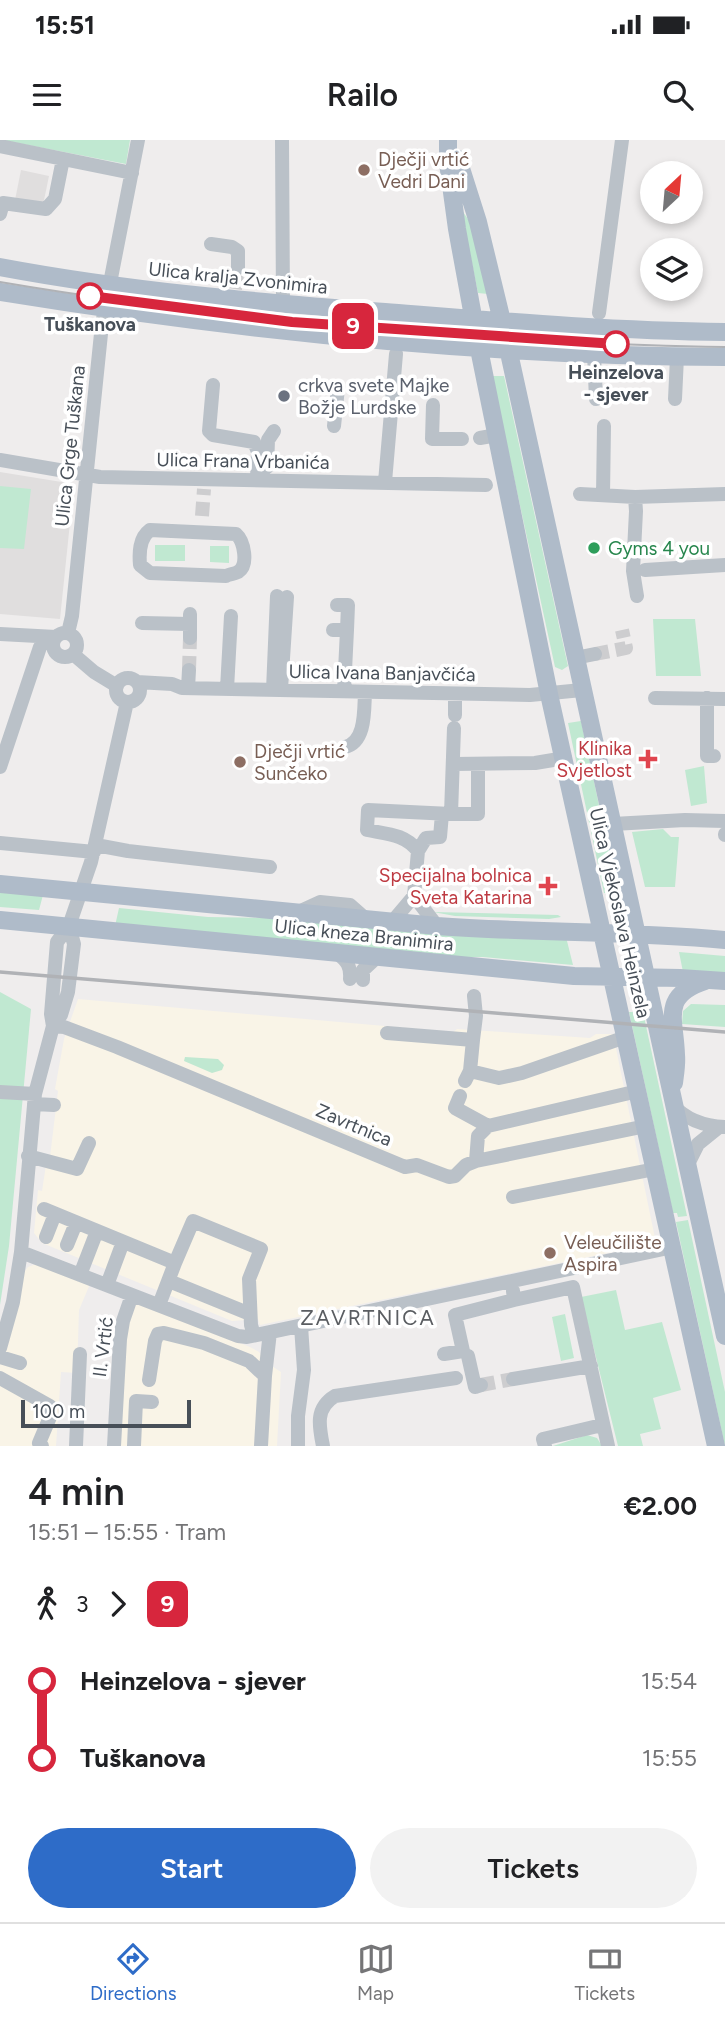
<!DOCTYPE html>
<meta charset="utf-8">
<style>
body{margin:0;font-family:Figtree,sans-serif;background:#f2f2f2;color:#202124;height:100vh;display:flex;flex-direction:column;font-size:26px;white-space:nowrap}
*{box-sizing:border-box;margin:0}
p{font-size:23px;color:#757577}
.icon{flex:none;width:38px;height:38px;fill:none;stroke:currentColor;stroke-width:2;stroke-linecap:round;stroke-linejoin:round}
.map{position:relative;height:1306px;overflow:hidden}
.side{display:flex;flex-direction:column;background:#fff;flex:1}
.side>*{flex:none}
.badge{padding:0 14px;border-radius:10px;font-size:24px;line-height:46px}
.needle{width:46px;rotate:26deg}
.buttons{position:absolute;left:640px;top:21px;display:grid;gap:14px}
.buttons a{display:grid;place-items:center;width:63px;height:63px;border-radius:50%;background:#fff;box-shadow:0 4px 10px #0003;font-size:35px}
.scale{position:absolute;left:21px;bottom:18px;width:170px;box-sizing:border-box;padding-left:7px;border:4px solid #474f58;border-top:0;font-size:19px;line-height:24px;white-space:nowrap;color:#474f58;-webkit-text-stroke:5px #fff;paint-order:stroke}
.map>.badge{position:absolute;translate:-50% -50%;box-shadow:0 0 0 4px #fff}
.legs{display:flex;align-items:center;gap:10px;height:77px;padding:0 28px;font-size:23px}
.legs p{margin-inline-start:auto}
.summary{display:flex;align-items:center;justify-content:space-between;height:119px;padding:0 28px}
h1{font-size:38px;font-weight:600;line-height:52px}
.action{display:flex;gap:14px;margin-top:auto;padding:14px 28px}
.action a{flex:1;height:80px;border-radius:42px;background:#2e6cc8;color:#fff;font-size:28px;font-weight:600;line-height:80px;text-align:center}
.action a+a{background:#f2f2f2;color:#202124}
ul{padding:0 28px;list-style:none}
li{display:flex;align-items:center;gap:24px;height:77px;font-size:26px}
li i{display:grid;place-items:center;width:10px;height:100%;margin:0 9px;background:currentColor}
li i::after{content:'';width:18px;height:18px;margin:-9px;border:5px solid;border-radius:50%;background:#fff}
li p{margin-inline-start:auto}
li:first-child i{background:linear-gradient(#0000 50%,currentColor 0)}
li:last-child i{background:linear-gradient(currentColor 50%,#0000 0)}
.status{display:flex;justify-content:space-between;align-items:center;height:49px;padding:0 35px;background:#fff;direction:ltr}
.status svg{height:19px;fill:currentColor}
header{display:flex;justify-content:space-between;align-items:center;height:91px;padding:0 28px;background:#fff;font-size:32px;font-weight:600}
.menu{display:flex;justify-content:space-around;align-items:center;height:98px;border-top:2px solid #e0e0e0;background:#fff;font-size:19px;color:#757577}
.menu a{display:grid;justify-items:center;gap:4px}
.menu .active{color:#2e6cc8}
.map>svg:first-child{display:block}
.commercial{fill:#f9f4e7}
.education{fill:#e0dede}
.green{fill:#c0e8d1}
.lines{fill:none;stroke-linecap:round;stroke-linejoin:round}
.minor-tunnel{stroke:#cdcdcf;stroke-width:14;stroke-dasharray:14 7;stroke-linecap:butt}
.minor{stroke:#bac1c8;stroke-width:14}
.major{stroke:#afbbc9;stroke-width:18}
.tram{stroke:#b0b2b6;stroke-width:2}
.rail{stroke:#b0b2b6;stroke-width:3.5}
.line-1-casing{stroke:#fff;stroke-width:16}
.line-1{stroke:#d7263d;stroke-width:10}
.education-dot{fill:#8d6e63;stroke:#fff;stroke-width:2.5}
.stop-1-dot{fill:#fff;stroke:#d7263d;stroke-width:3.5}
.worship-dot{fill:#6b7280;stroke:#fff;stroke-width:2.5}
.leisure-dot{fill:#2e9e5b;stroke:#fff;stroke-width:2.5}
.health-dot{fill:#e0444e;stroke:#fff;stroke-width:2.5}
.labels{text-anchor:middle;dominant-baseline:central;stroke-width:7;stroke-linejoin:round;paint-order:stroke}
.education-label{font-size:19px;fill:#785e54;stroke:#fff;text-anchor:start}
.street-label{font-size:19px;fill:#474f58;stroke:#fff}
.stop-label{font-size:19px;font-weight:bold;fill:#474f58;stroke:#fff}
.worship-label{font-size:19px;fill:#5b616d;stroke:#fff;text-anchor:start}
.leisure-label{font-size:19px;fill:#27864d;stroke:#fff;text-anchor:start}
.health-label{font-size:19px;fill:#be3a42;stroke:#fff;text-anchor:end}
.neighbourhood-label{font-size:21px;letter-spacing:2px;fill:#5a5d61;stroke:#fff}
</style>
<div class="status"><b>15:51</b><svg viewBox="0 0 49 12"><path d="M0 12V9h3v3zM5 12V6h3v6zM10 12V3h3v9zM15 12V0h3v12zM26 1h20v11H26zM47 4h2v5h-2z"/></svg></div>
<header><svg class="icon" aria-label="menu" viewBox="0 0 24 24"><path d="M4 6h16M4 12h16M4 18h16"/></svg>Railo<svg class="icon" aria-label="search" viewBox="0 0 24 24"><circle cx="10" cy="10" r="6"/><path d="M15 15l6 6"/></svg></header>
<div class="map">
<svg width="725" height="1306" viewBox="0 0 725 1306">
<rect width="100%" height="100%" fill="#efeded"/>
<!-- commercial -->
<path class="commercial" d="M78,859L453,892L457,889L590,898L596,894H613L656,1103L260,1185L258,1179L232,1181L42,1103L34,1093L38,1050L42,1051L46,1025H49L58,951L55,949L64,899Z
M36,1124L90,1144L79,1170L77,1233L61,1232L56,1306H0V1226L8,1203L24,1132L28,1127Z
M131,1160L250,1207L259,1212L267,1223L281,1232L277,1306H118L127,1178Z"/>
<!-- education -->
<path class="education" d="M21,30L49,36L43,65L15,60Z
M0,332L74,344L60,479L0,474Z"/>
<!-- green -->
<path class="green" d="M2,0H130L126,24Z
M461,69L470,82L488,154L478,153Z
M492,236H504L568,526L562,530L555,527Z
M0,346L31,349L24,409L0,408Z
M155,405H185V421H155Z
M210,406H229V423L210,422Z
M653,479H695L701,536H656Z
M581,581L618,754L604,753L568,583Z
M704,626L707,663L691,666L685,630Z
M663,689L671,697H679L675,747H645L632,692Z
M0,751L43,755L39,770L0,767Z
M119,768L208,777L272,778L566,797L573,825L483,817H450L115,786Z
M433,772L558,775L561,777L549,779L455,776Z
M679,812L725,816V835L683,832Z
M0,852L31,869L9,1106L0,1165Z
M691,864L725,865V887L682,884L683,871Z
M629,872H643L687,1076L678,1077L677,1073H673Z
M185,917L218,919L224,925L222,930L212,933L184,921Z
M688,1080L725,1252V1306L676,1082Z
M616,1150L625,1190L662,1182L681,1250L653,1258L661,1289L640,1294L643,1306H618L581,1157Z
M565,1174L574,1218L561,1221L552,1177Z
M587,1295L597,1298L602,1306H553Z"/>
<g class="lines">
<!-- minor-tunnel -->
<path class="minor-tunnel" d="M235,149L238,128
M202,376L204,349
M595,514L626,508L622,490
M189,530L190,498
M481,1245L513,1239"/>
<!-- minor -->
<path class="minor" d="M282,0L283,165
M0,6L132,33
M0,74L3,63L46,69L55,59L63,19
M211,104L232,107L238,111V128
M599,173L622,0
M594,214L596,259
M213,245L209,291L213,295L254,302L258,312L257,339
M675,259L677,217
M433,265L432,299H462
M334,286L338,248
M480,298L497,295
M0,320L100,337L486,345
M267,327L268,300L274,291
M385,342L396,214
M580,354L635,357L725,354
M603,355L604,286
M635,357L636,371L633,431L637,456
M150,390L236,394C244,401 249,425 238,432C237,433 227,435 226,436L150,433L140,425C139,413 139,398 150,390Z
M645,430L725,425
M337,465H348L347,490
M190,474V498
M142,483L190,484
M333,490H347L344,551
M68,493L72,476L102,184L138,0
M53 505a12 12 0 1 1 24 0a12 12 0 1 1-24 0Z
M0,494L56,497
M73,514L94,532L117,546
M575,518L595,514
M116 550a12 12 0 1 1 24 0a12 12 0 1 1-24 0Z
M137,542L172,544L182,548L530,555L582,550
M188,548L189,530
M227,549L231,476
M281,549L287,457
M273,550L277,456
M655,558L725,559
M707,558V616H714
M455,575V554
M345,607C366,602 364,571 365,552
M454,624L535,623L565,618
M0,627L40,507
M451,674H478V624
M613,684L685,680L725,681
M725,694V695
M0,703L94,712
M96,705L128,711L270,727
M418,711C405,694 387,694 367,690L368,670L451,674L454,588
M414,756L418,711L426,698L440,697L442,674
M296,773L320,762L350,765L367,780
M392,782L414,756L437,786
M337,813C347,821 351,826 350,839
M363,840V830L377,817
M53,886L64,887L117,907L405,1027L417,1025L449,1037L455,1036L466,1025L476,1021L646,986
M53,886L51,874L57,802L69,786L91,722L127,562
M387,893L473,900L470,931L465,941
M473,900L476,876L474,856
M470,931L499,938L522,933L617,900H627
M0,952L35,954
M460,956L455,968L488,986
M34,964L54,965
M673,965C687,981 705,986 725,987
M28,1016L77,1029L89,1003
M476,1021L478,996L488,986L638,951
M687,1026L698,1004L719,987
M513,1057L655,1029
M44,1069L175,1123L159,1165
M46,1097L55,1074
M67,1105L76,1083
M21,1112L238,1196L247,1197L673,1107
M175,1123L193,1081L261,1109L249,1139L251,1185L254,1195
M80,1135L97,1091
M169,1141L250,1174
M107,1145L123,1102
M514,1160L573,1147L608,1306
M0,1208L13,1162L21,1112L35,954L53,886L61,875L68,852L74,804L69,786
M444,1214L463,1211L455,1175L514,1160L513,1151
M468,1216L475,1247L481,1245
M0,1217L20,1223
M0,1238L50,1266V1277L39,1303L42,1306
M513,1239L591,1226
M149,1240L155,1201L158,1194L164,1193L204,1203L249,1221L265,1236
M76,1306L80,1214
M114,1306L120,1199L123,1181L132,1155
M134,1306L136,1261L152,1262
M261,1306L265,1236L270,1192
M298,1306V1276L304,1230L301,1186
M323,1306C319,1286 315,1268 335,1256L456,1238
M545,1306L543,1299L602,1285"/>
<!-- major -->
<path class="major" d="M448,0V23L457,89L479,209L549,554L716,1306
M458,19L478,82L502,181L725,1196
M0,127C128,151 256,162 385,172C498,181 612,191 725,192
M0,152C240,191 482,216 725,217
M0,744L437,786C533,793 629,791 725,800
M0,780L574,836L680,838L725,841
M674,943C675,934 677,924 676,915C675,879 660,856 705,841"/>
<!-- tram -->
<path class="tram" d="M0,142C128,164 256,178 385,188C498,197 611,206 725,207"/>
<!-- rail -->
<path class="rail" d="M0,832L725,892"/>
</g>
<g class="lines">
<!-- line-1 casing -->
<g class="line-1-casing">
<path id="line-1" d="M90,156L292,182L616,204"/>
</g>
<!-- line-1 -->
<use href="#line-1" class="line-1"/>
</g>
<!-- markers -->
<g class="education-dot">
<circle cx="364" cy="30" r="7"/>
<circle cx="240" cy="622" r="7"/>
<circle cx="550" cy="1113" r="7"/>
</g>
<g class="stop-1-dot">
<circle cx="90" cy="156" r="12"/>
<circle cx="616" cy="204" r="12"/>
</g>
<circle class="worship-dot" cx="284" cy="256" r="7"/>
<circle class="leisure-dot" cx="594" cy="408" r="7"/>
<g class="health-dot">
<path d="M644.5 608.5h7v7h7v7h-7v7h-7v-7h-7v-7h7z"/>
<path d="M544.5 735.5h7v7h7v7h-7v7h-7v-7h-7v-7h7z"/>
</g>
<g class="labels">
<!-- education labels -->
<g class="education-label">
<text x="378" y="19">Dječji vrtić<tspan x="378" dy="22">Vedri Dani</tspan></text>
<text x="254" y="611">Dječji vrtić<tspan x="254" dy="22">Sunčeko</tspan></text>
<text x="564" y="1102">Veleučilište<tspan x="564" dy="22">Aspira</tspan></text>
</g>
<!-- street labels -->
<g class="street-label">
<text transform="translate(238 138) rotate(6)">Ulica kralja Zvonimira</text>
<text transform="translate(70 306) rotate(-84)">Ulica Grge Tuškana</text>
<text transform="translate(243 321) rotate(1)">Ulica Frana Vrbanića</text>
<text transform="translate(382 533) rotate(1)">Ulica Ivana Banjavčića</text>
<text transform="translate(620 773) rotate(77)">Ulica Vjekoslava Heinzela</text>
<text transform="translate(364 795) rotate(6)">Ulica kneza Branimira</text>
<text transform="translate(354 985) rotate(23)">Zavrtnica</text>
<text transform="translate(103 1207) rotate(-83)">II. Vrtić</text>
</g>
<!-- stop labels -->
<g class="stop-label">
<text x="90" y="184">Tuškanova</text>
<text x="616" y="232">Heinzelova<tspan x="616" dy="22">- sjever</tspan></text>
</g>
<!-- worship labels -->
<g class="worship-label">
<text x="298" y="245">crkva svete Majke<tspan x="298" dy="22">Božje Lurdske</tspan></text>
</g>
<!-- leisure labels -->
<g class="leisure-label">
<text x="608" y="408">Gyms 4 you</text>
</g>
<!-- health labels -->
<g class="health-label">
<text x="632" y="608">Klinika<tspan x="632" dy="22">Svjetlost</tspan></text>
<text x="532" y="735">Specijalna bolnica<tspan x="532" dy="22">Sveta Katarina</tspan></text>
</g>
<!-- neighbourhood labels -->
<g class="neighbourhood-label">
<text x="368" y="1177">ZAVRTNICA</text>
</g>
</g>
</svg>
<div class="buttons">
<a><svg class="needle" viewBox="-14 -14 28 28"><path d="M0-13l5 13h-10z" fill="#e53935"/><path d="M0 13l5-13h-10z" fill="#757577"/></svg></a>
<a><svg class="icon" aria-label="layers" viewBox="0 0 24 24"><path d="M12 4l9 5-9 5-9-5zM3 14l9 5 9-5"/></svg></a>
</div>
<div class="scale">100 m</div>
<b class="badge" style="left:353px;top:186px;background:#d7263d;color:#fff">9</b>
</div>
<section class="side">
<div class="summary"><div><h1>4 min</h1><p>15:51 – 15:55 · Tram</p></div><b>€2.00</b></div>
<div class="legs"><svg class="icon" aria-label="walk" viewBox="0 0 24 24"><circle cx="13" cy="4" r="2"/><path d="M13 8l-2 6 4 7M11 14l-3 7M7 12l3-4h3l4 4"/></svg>3<svg class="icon" aria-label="forward" viewBox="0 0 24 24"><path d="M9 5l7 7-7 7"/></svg><b class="badge" style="background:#d7263d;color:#fff">9</b></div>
<ul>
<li><i style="color:#d7263d"></i><b>Heinzelova - sjever</b><p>15:54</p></li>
<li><i style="color:#d7263d"></i><b>Tuškanova</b><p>15:55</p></li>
</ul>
<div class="action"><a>Start</a><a>Tickets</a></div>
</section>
<nav class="menu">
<a class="active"><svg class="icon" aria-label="directions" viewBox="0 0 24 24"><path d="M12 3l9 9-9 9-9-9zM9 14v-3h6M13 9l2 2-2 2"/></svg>Directions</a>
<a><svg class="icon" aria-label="map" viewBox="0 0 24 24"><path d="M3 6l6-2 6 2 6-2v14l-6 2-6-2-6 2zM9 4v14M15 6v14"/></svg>Map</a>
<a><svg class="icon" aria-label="tickets" viewBox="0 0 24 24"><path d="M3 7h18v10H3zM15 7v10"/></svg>Tickets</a>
</nav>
